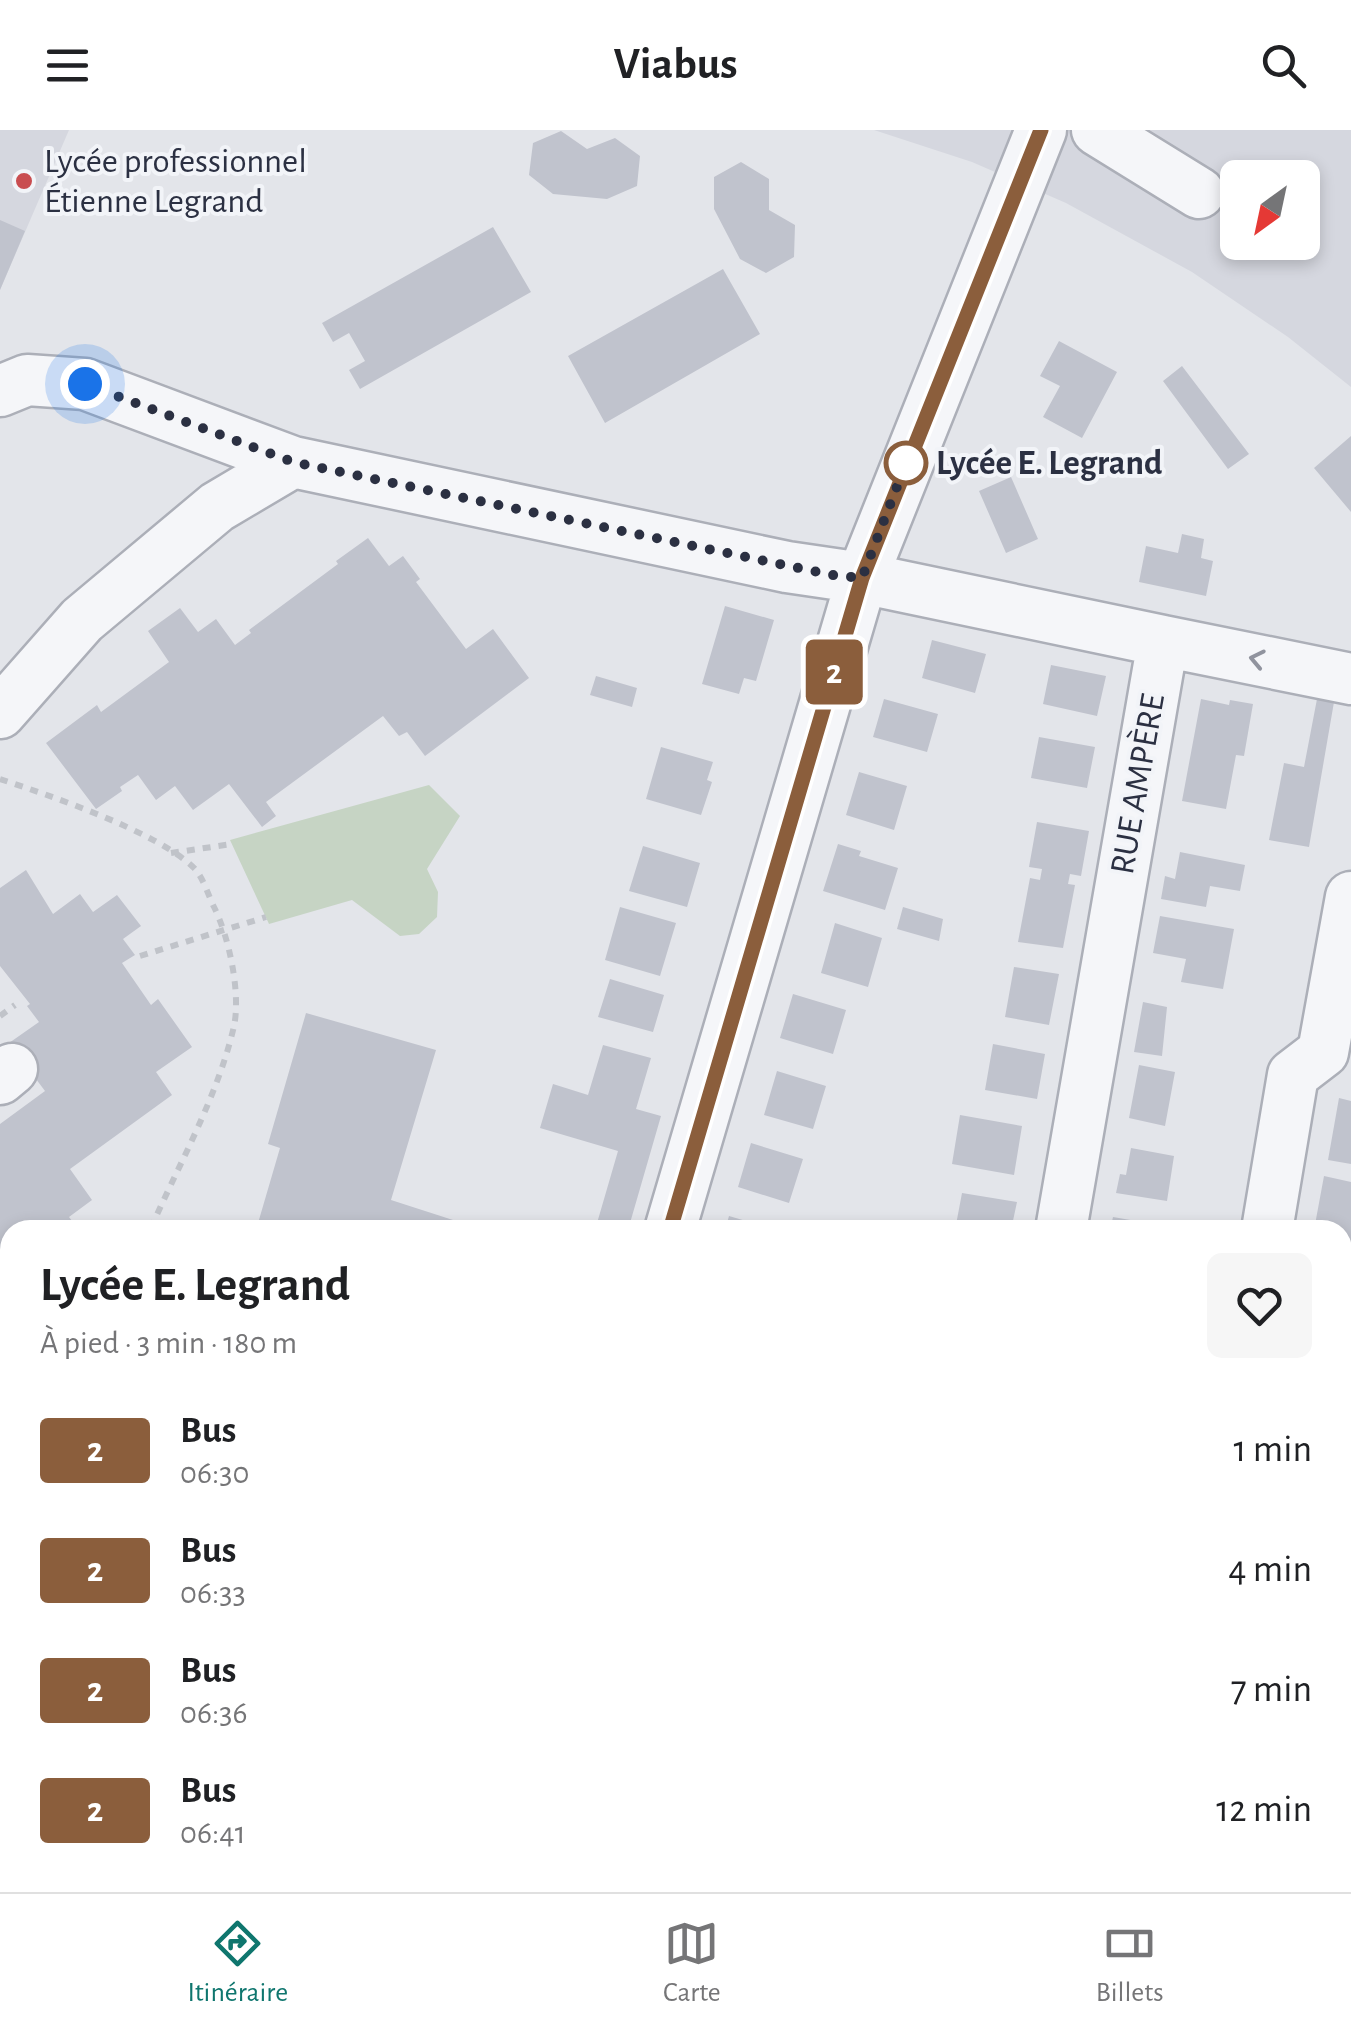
<!DOCTYPE html>
<html lang="fr">
<meta charset="utf-8">
<style>
body{margin:0;font-family:"Alegreya Sans",sans-serif;background:#f6f6f6;color:#202124;height:100vh;display:flex;flex-direction:column;font-size:38px;white-space:nowrap}
*{box-sizing:border-box;margin:0}
p{font-size:32px;color:#757577}
.icon{flex:none;width:55px;height:55px;fill:none;stroke:currentColor;stroke-width:2;stroke-linecap:round;stroke-linejoin:round}
.map{position:relative;flex:1;overflow:hidden}
.sheet{position:absolute;left:0px;top:1090px;width:1352px;height:672px;display:flex;flex-direction:column;background:#fff;border-radius:30px 30px 0 0;box-shadow:0 5px 15px #0003}
.sheet>*{flex:none}
.badge{padding:0 20px;border-radius:8px;font-size:35px;line-height:65px}
.needle{width:65px;rotate:213deg}
.tools{position:absolute;left:1220px;top:30px;display:grid;gap:20px}
.tools a{display:grid;place-items:center;width:100px;height:100px;border-radius:15px;background:#fff;box-shadow:0 5px 15px #0003;font-size:50px}
.you{position:absolute;width:50px;height:50px;margin:-25px;border:8px solid #fff;border-radius:50%;background:#1a73e8;box-shadow:0 0 0 15px #1a73e833}
.map>.badge{position:absolute;translate:-50% -50%;box-shadow:0 0 0 5px #fff}
.round{display:grid;place-items:center;flex:none;width:105px;height:105px;border-radius:15px;background:#f6f6f6}
.headline{display:flex;align-items:center;justify-content:space-between;height:170px;padding:0 40px}
h1{font-size:48px;font-weight:700;line-height:75px}
ul{padding:0;list-style:none}
li{display:flex;align-items:center;gap:30px;height:120px;padding:0 40px}
li div{flex:1}
li b{display:block;font-size:38px}
li em{font-style:normal}
li .badge{min-width:110px;font-weight:700;text-align:center}
header{display:flex;justify-content:space-between;align-items:center;height:130px;padding:0 40px;background:#fff;font-size:45px;font-weight:700}
.tab-bar{display:flex;justify-content:space-around;align-items:center;height:140px;border-top:2px solid #e0e0e0;background:#fff;font-size:28px;color:#757577}
.tab-bar a{display:grid;justify-items:center;gap:5px}
.tab-bar .current{color:#0f766e}
.map>svg:first-child{display:block}
.built{fill:#d5d7df;fill-rule:evenodd}
.green{fill:#c6d4c4}
.building{fill:#c0c3cd}
.lines{fill:none;stroke-linecap:round;stroke-linejoin:round}
.minor-casing{stroke:#acafb8;stroke-width:55}
.path{stroke:#c0c3c9;stroke-width:6;stroke-dasharray:8 8;stroke-linecap:butt}
.minor{stroke:#f5f6f9;stroke-width:50}
.oneway{stroke:#90939e}
.line-casing{stroke:#fff;stroke-width:22}
.line{stroke:#8b5e3c;stroke-width:15}
.walk{stroke:#2b3042;stroke-width:10;stroke-dasharray:0 18}
.poi-dot{fill:#c94d50;stroke:#f2f4f8;stroke-width:4}
.stop-dot{fill:#fff;stroke:#8b5e3c;stroke-width:5}
.labels{text-anchor:middle;dominant-baseline:central;stroke-width:8;stroke-linejoin:round;paint-order:stroke}
.poi-label{font-size:35px;fill:#2b3042;stroke:#f2f4f8;text-anchor:start}
.stop-label{font-size:35px;font-weight:bold;fill:#2b3042;stroke:#f2f4f8;text-anchor:start}
.street-label{font-size:35px;fill:#2b3042;stroke:#f2f4f8}
</style>
<header><svg class="icon" aria-label="menu" viewBox="0 0 24 24"><path d="M4 6h16M4 12h16M4 18h16"/></svg>Viabus<svg class="icon" aria-label="search" viewBox="0 0 24 24"><circle cx="10" cy="10" r="6"/><path d="M15 15l6 6"/></svg></header>
<div class="map">
<svg width="1351" height="1762" viewBox="0 0 1351 1762">
<rect width="100%" height="100%" fill="#e3e5ea"/>
<!-- built -->
<path class="built" d="M0,0H69L0,160Z
M874,0H1351V257L1288,207L1192,142L1066,73L972,32ZM1238,48H1302V112H1238Z"/>
<!-- green -->
<path class="green" d="M429,655L460,686L427,739L438,762L437,787L419,804L400,806L352,770L269,794L230,710Z"/>
<!-- building -->
<path class="building" d="M561,1L587,19L615,8L640,26L637,56L607,69L553,64L529,45L533,13Z
M741,32L769,49V80L795,95L794,127L766,143L740,129L714,79V47Z
M0,90L25,101L0,160Z
M493,97L531,162L360,259L349,240L365,231L349,203L333,212L322,193Z
M723,139L760,204L605,293L568,226Z
M1059,211L1117,242L1082,308L1043,287L1060,256L1040,246Z
M1182,236L1249,324L1228,339L1163,251Z
M1351,306V382L1314,338Z
M1011,347L1038,409L1006,423L979,361Z
M1182,404L1204,409L1201,428L1213,431L1206,466L1139,452L1146,416L1178,423Z
M368,408L389,436L403,426L420,449L416,452L466,519L493,499L529,548L425,626L407,602L399,606L383,586L266,672L276,686L262,697L229,654L193,680L175,656L156,670L138,645L120,657L122,661L96,679L46,613L97,575L101,582L169,532L148,501L180,478L198,502L216,489L235,515L251,503L249,500L338,434L336,431Z
M725,476L774,490L756,551L744,548L739,564L702,554Z
M932,510L986,524L975,563L922,548Z
M1051,535L1106,546L1097,586L1043,574Z
M596,546L637,558L632,577L590,565Z
M884,569L938,584L927,622L873,607Z
M1201,569L1229,575L1230,570L1253,574L1244,626L1236,625L1226,679L1182,671Z
M1317,569L1334,572L1309,717L1269,710L1284,633L1304,637Z
M1039,607L1095,617L1087,658L1031,648Z
M661,617L713,632L707,650L712,652L701,685L646,669Z
M859,642L907,656L894,700L846,685Z
M1037,692L1089,701L1081,746L1070,744L1068,754L1075,755L1063,818L1018,812L1030,748L1040,750L1042,739L1029,737Z
M838,714L861,721L859,726L898,738L885,780L823,761Z
M643,716L700,733L687,777L629,761Z
M1180,722L1245,735L1240,761L1210,756L1206,777L1161,769L1165,746L1175,749Z
M26,740L53,784L80,764L93,782L117,765L141,796L123,809L135,825L122,833L151,875L158,869L192,917L156,942L172,965L70,1039L92,1070L69,1087L79,1100H10V1145L0,1153V994L45,961L9,913L39,892L27,876L30,874L0,836V758Z
M620,777L676,793L660,846L605,830Z
M903,777L943,789L939,811L897,799Z
M1160,786L1234,799L1223,859L1181,852L1186,829L1153,823Z
M835,793L882,808L868,857L821,843Z
M1014,837L1059,844L1049,895L1005,887Z
M610,849L664,865L653,902L598,887Z
M793,864L846,880L833,924L780,908Z
M1143,872L1167,877L1162,926L1134,922Z
M306,883L436,920L391,1070L484,1100H256L280,1018L268,1014Z
M993,914L1045,924L1037,969L985,960Z
M603,915L651,928L636,979L661,986L628,1100H595L618,1021L540,998L553,954L588,965Z
M1139,935L1175,942L1165,996L1129,988Z
M777,941L826,956L813,999L764,985Z
M1339,968L1351,971V1034L1328,1030Z
M960,985L1022,996L1014,1045L952,1034Z
M751,1013L803,1029L789,1073L738,1057Z
M1131,1018L1174,1026L1167,1071L1116,1063L1120,1044L1126,1045Z
M1324,1046L1351,1052V1117L1342,1116V1100H1314Z
M962,1063L1017,1072L1011,1100H955Z
M729,1086L773,1099L772,1100H725Z
M1113,1087L1148,1093L1146,1100H1110Z
M1342,1134L1351,1136V1200L1342,1198Z
M1342,1215L1351,1217L1344,1266L1342,1265Z
M1342,1424L1351,1426V1488L1342,1487Z
M17,1752H68L67,1762H10Z"/>
<g class="lines">
<!-- minor casing -->
<g class="minor-casing">
<path id="minor" d="M1097,0L1199,63
M0,261L27,250L85,254L293,332
M1163,511L1351,549
M0,583L82,490L217,377L293,332L787,437L862,448L1163,511L1061,1100
M0,949L12,939
M670,1100L862,448L1041,0
M1267,1100L1293,945L1323,922L1351,767
M1342,1537L1351,1539
M503,1762L504,1752
M977,1762V1752"/>
</g>
<!-- path -->
<path class="path" d="M0,649C51,666 155,701 193,737C203,746 208,765 214,777C229,807 241,863 234,896C218,966 179,1034 150,1100
M171,723L232,714
M140,826L266,787
M0,886L15,875
M0,1252L10,1246
M0,1311L10,1318
M0,1589L10,1561
M0,1688L10,1691
M221,1752L254,1762"/>
<!-- minor -->
<use href="#minor" class="minor"/>
</g>
<!-- one-way arrows -->
<defs><path id="oneway-chevron" d="M-2-3.5L2.5 0L-2 3.5" fill="none" stroke-width="1.6" stroke-linecap="round" stroke-linejoin="round" transform="scale(2.5)"/></defs>
<use class="oneway" href="#oneway-chevron" transform="translate(1257 529) rotate(-168)"/>
<g class="lines">
<!-- line casing -->
<g class="line-casing">
<path id="line" d="M670,1100L862,448L1041,0"/>
</g>
<!-- line -->
<use href="#line" class="line"/>
<!-- walk -->
<path class="walk" d="M85,254L293,332L832,445L862,448L906,333"/>
</g>
<!-- markers -->
<circle class="poi-dot" cx="24" cy="51" r="10"/>
<circle class="stop-dot" cx="906" cy="333" r="20"/>
<g class="labels">
<!-- poi labels -->
<g class="poi-label">
<text x="44" y="31">Lycée professionnel<tspan x="44" dy="40">Étienne Legrand</tspan></text>
</g>
<!-- stop labels -->
<g class="stop-label">
<text x="936" y="333">Lycée E. Legrand</text>
</g>
<!-- street labels -->
<g class="street-label">
<text transform="translate(1138 654) rotate(-80)">RUE AMPÈRE</text>
</g>
</g>
</svg>
<div class="tools">
<a><svg class="needle" viewBox="-14 -14 28 28"><path d="M0-13l5 13h-10z" fill="#e53935"/><path d="M0 13l5-13h-10z" fill="#757577"/></svg></a>
</div>
<div class="you" style="left:85px;top:254px"></div>
<b class="badge" style="left:834px;top:542px;background:#8b5e3c;color:#fff">2</b>
<section class="sheet">
<div class="headline"><div><h1>Lycée E. Legrand</h1><p>À pied · 3 min · 180 m</p></div><a class="round"><svg class="icon" aria-label="heart" viewBox="0 0 24 24"><path d="M12 20l-8-8c-3-5 5-10 8-4 3-6 11-1 8 4z"/></svg></a></div>
<ul>
<li><span class="badge" style="background:#8b5e3c;color:#fff">2</span><div><b>Bus</b><p>06:30</p></div><em>1 min</em></li>
<li><span class="badge" style="background:#8b5e3c;color:#fff">2</span><div><b>Bus</b><p>06:33</p></div><em>4 min</em></li>
<li><span class="badge" style="background:#8b5e3c;color:#fff">2</span><div><b>Bus</b><p>06:36</p></div><em>7 min</em></li>
<li><span class="badge" style="background:#8b5e3c;color:#fff">2</span><div><b>Bus</b><p>06:41</p></div><em>12 min</em></li>
</ul>
</section>
</div>
<nav class="tab-bar">
<a class="current"><svg class="icon" aria-label="directions" viewBox="0 0 24 24"><path d="M12 3l9 9-9 9-9-9zM9 14v-3h6M13 9l2 2-2 2"/></svg>Itinéraire</a>
<a><svg class="icon" aria-label="map" viewBox="0 0 24 24"><path d="M3 6l6-2 6 2 6-2v14l-6 2-6-2-6 2zM9 4v14M15 6v14"/></svg>Carte</a>
<a><svg class="icon" aria-label="tickets" viewBox="0 0 24 24"><path d="M3 7h18v10H3zM15 7v10"/></svg>Billets</a>
</nav>
